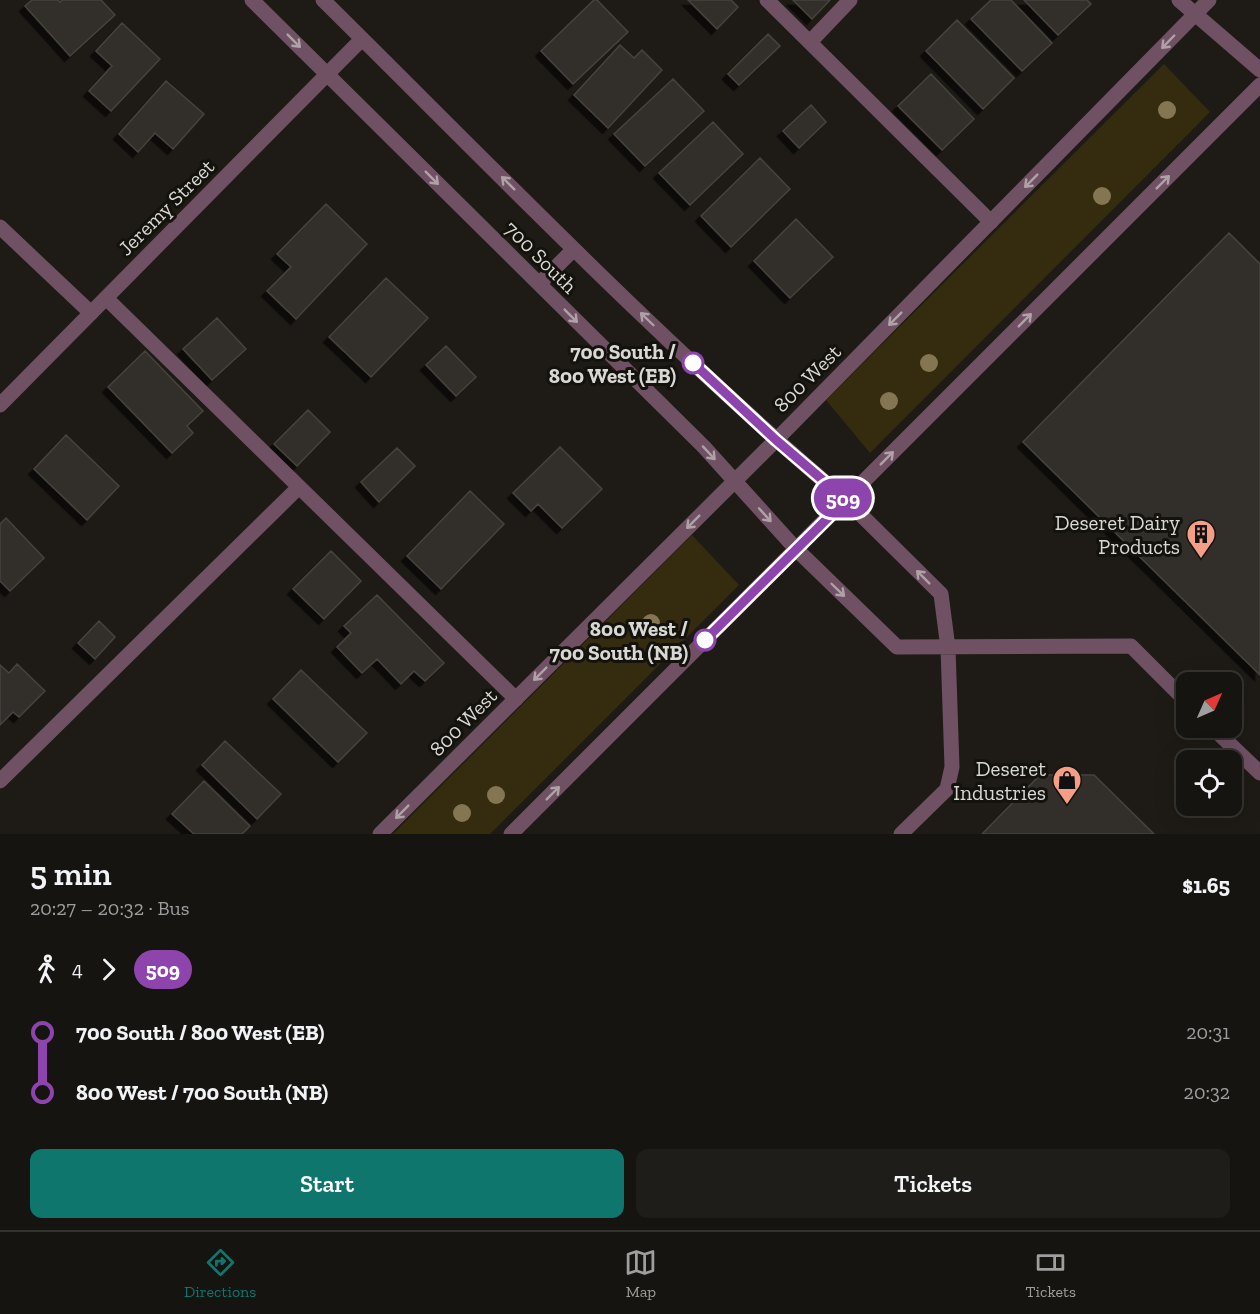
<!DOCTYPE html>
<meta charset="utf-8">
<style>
body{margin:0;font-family:"Zilla Slab",serif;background:#1f1d19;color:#f1f3f6;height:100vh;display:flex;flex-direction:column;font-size:22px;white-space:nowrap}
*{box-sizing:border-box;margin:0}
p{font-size:20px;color:#9e9e9f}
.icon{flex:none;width:33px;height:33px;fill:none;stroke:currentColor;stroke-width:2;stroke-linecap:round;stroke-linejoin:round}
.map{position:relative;height:834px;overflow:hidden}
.details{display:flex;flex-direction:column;background:#161410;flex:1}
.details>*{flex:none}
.badge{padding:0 12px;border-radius:20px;font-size:21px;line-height:39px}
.needle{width:39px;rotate:45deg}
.buttons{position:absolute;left:1176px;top:672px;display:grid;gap:12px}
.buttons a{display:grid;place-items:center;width:66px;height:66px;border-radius:12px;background:#161410;box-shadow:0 6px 24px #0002,0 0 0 2px #353330;font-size:30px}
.map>.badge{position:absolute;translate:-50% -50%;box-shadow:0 0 0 3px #fff}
.legs{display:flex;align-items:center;gap:9px;height:66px;padding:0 30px;font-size:20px}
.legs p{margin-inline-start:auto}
.summary{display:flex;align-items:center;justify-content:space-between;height:102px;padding:0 30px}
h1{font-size:33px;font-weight:600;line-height:45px}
.button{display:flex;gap:12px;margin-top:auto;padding:12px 30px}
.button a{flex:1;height:69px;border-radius:12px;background:#0f766e;color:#fff;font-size:24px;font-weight:600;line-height:69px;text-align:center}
.button a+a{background:#1f1d19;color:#f1f3f6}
ul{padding:0 30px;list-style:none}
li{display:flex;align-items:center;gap:21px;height:60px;font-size:22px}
li i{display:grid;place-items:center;width:9px;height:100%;margin:0 8px;background:currentColor}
li i::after{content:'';width:15px;height:15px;margin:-8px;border:4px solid;border-radius:50%;background:#161410}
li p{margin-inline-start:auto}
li:first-child i{background:linear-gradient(#0000 50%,currentColor 0)}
li:last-child i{background:linear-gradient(currentColor 50%,#0000 0)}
.tab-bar{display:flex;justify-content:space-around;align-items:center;height:84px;border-top:2px solid #353330;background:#161410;font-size:16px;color:#9e9e9f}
.tab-bar a{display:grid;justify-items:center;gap:3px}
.tab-bar .on{color:#0f766e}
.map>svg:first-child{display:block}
.green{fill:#352b0e}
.building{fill:#312f29;stroke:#46433d;stroke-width:1.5;filter:url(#shadow)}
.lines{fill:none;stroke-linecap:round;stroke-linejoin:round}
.lane{stroke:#705164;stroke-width:15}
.street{stroke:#705164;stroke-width:15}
.tree{fill:#847652}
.oneway{stroke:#afa2a7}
.line-1-casing{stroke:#fff;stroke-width:14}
.line-1{stroke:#8e44ad;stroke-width:9}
.stop-1-dot{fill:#fff;stroke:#8e44ad;stroke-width:3}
.labels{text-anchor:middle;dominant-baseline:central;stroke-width:6;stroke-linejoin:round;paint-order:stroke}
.street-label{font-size:21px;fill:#d9d8d4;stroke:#14120d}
.stop-label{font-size:21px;font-weight:bold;fill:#d9d8d4;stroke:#14120d;text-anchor:end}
.poi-label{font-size:21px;fill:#d9d8d4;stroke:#14120d;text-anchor:end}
</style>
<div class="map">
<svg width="1260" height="834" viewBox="0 0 1260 834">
<defs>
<filter id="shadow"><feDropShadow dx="-5.5" dy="5.5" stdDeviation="0" flood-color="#0009"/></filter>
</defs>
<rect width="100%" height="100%" fill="#1e1b16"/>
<!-- green -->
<path class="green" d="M1164,64L1210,112L870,453L826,400Z
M692,535L739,585L490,834H393Z"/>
<!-- building -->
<path class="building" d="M32,0H58L60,2L63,0H101L115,15L70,56L25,6Z
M594,0H597L628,32L573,84L541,51Z
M688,0H731L738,7L717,29Z
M793,0H830L812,19Z
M991,0H1011L1052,43L1022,71L971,19Z
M1024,0H1087L1091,4L1058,35Z
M957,20L1014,78L983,109L926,51Z
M122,23L160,59L111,111L89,91L112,66L96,51Z
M768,34L780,46L739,85L728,74Z
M620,45L634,58L642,50L662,70L608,128L574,95Z
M931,74L974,119L942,150L898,106Z
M673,79L704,111L645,166L614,134Z
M166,81L204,114L173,149L155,133L138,152L119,134Z
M811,105L826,122L799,148L783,131Z
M713,122L743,154L690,205L659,173Z
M760,158L790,189L731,247L701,216Z
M326,204L367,244L296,319L267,291L291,267L277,254Z
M796,219L833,257L790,298L754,261Z
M1229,233L1260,264V675L1023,442Z
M386,278L428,318L371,377L329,337Z
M217,318L246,349L212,380L183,349Z
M446,346L476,377L456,396L426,365Z
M145,351L203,411L187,426L193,433L172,453L108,387Z
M308,410L330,432L297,466L274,444Z
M66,435L119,486L87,520L34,469Z
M560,447L602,489L562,528L538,504L531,511L513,493Z
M397,448L415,466L379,502L361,482Z
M470,491L504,524L441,589L407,556Z
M6,518L44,558L10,591L0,581V524Z
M331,551L361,581L324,619L293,589Z
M377,595L444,663L425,681L414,671L401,684L377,659L362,673L337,647L351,633L344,626Z
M99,621L115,637L95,659L78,643Z
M17,664L45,691L19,717L13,712L0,725V665L9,673Z
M301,670L367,733L338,762L273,699Z
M225,741L281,794L257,819L202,765Z
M1040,775H1094L1154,834H982Z
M204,781L250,826L242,834H194L172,814Z"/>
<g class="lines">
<!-- lane -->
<path class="lane" d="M767,0L991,222
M810,42L850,0
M0,227L91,313
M106,298L516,699
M846,500L941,594L948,648L952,767L947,789L901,834
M796,549L897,647L1131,646L1186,701
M1213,728L1260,773
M0,781L299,487"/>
<!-- street -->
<path class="street" d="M252,0L704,447L796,549
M323,0C494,169 662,344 846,500
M1179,0L1260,70
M539,284L574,249
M0,405L362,39
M380,834L776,440L1209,0
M511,834L1260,85"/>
</g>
<!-- trees -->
<g class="tree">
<circle cx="1167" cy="110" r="9"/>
<circle cx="1102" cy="196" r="9"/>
<circle cx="929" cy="363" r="9"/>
<circle cx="889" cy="401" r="9"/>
<circle cx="651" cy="623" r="9"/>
<circle cx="496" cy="795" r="9"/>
<circle cx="462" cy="813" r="9"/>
</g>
<!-- one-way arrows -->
<defs><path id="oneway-shaft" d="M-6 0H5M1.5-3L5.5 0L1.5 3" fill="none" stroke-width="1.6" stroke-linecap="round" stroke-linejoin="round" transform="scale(1.5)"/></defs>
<g class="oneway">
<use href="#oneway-shaft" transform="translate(294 41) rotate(45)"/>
<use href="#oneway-shaft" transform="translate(1168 42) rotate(134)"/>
<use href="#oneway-shaft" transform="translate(432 178) rotate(45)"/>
<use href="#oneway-shaft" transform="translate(1031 181) rotate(135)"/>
<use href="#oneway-shaft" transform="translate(1163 182) rotate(-45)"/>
<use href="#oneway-shaft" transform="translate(508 183) rotate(-135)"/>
<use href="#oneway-shaft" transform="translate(571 316) rotate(45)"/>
<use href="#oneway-shaft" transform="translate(647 319) rotate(-136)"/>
<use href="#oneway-shaft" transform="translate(895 319) rotate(135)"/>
<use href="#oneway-shaft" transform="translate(1025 320) rotate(-45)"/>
<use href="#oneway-shaft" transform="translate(709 453) rotate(47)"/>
<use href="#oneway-shaft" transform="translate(887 458) rotate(-45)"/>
<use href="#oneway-shaft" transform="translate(765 515) rotate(48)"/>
<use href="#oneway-shaft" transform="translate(693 522) rotate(135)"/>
<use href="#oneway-shaft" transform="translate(923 577) rotate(-135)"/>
<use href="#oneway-shaft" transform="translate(838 590) rotate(44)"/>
<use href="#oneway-shaft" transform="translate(540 674) rotate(135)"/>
<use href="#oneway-shaft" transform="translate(553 793) rotate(-45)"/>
<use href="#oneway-shaft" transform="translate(402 812) rotate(135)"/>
</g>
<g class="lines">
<!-- line-1 casing -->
<g class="line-1-casing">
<path id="line-1" d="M693,363L776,440L846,500L705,640"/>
</g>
<!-- line-1 -->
<use href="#line-1" class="line-1"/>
</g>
<!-- icons -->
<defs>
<g id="building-pin" transform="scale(1.5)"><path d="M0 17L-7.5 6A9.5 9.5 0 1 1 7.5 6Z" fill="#f49e88" stroke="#14120d"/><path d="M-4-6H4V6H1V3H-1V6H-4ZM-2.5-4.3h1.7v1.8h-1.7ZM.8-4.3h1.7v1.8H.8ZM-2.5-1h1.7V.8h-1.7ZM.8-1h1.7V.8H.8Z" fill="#111"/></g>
<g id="shop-pin" transform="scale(1.5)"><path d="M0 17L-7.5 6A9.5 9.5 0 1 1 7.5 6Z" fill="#f49e88" stroke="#14120d"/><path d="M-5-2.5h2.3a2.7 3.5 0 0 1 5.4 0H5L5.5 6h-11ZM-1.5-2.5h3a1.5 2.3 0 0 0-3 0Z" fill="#111"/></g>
</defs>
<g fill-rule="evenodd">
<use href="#building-pin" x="1201" y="534"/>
<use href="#shop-pin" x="1067" y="780"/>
</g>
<!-- markers -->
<g class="stop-1-dot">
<circle cx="693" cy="363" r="10"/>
<circle cx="705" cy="640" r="10"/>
</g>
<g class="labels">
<!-- street labels -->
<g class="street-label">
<text transform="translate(166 207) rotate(-45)">Jeremy Street</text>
<text transform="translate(541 257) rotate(45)">700 South</text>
<text transform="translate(807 378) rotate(-45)">800 West</text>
<text transform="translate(463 722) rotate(-45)">800 West</text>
</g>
<!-- stop labels -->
<g class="stop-label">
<text x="676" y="351">700 South /<tspan x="676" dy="24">800 West (EB)</tspan></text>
<text x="688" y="628">800 West /<tspan x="688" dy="24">700 South (NB)</tspan></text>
</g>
<!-- poi labels -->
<g class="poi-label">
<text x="1180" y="522">Deseret Dairy<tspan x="1180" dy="24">Products</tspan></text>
<text x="1046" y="768">Deseret<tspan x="1046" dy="24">Industries</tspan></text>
</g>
</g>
</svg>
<div class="buttons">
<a><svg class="needle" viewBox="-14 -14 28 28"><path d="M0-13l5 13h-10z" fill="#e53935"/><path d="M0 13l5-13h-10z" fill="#9e9e9f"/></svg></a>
<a><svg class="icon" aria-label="locate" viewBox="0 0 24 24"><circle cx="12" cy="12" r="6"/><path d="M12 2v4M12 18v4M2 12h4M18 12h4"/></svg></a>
</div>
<b class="badge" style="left:843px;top:498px;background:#8e44ad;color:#fff">509</b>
</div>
<section class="details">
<div class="summary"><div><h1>5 min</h1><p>20:27 – 20:32 · Bus</p></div><b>$1.65</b></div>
<div class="legs"><svg class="icon" aria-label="walk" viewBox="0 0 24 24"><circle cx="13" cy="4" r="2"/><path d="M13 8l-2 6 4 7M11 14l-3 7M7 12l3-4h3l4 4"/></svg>4<svg class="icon" aria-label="forward" viewBox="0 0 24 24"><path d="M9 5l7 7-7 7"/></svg><b class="badge" style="background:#8e44ad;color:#fff">509</b></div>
<ul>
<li><i style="color:#8e44ad"></i><b>700 South / 800 West (EB)</b><p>20:31</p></li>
<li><i style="color:#8e44ad"></i><b>800 West / 700 South (NB)</b><p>20:32</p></li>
</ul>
<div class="button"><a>Start</a><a>Tickets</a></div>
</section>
<nav class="tab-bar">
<a class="on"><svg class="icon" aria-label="directions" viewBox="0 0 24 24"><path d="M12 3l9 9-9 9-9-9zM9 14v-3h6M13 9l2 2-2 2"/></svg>Directions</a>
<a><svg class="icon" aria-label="map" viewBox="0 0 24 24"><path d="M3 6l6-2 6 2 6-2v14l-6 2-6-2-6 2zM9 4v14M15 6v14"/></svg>Map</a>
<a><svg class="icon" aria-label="tickets" viewBox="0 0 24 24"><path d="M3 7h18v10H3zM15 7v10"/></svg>Tickets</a>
</nav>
